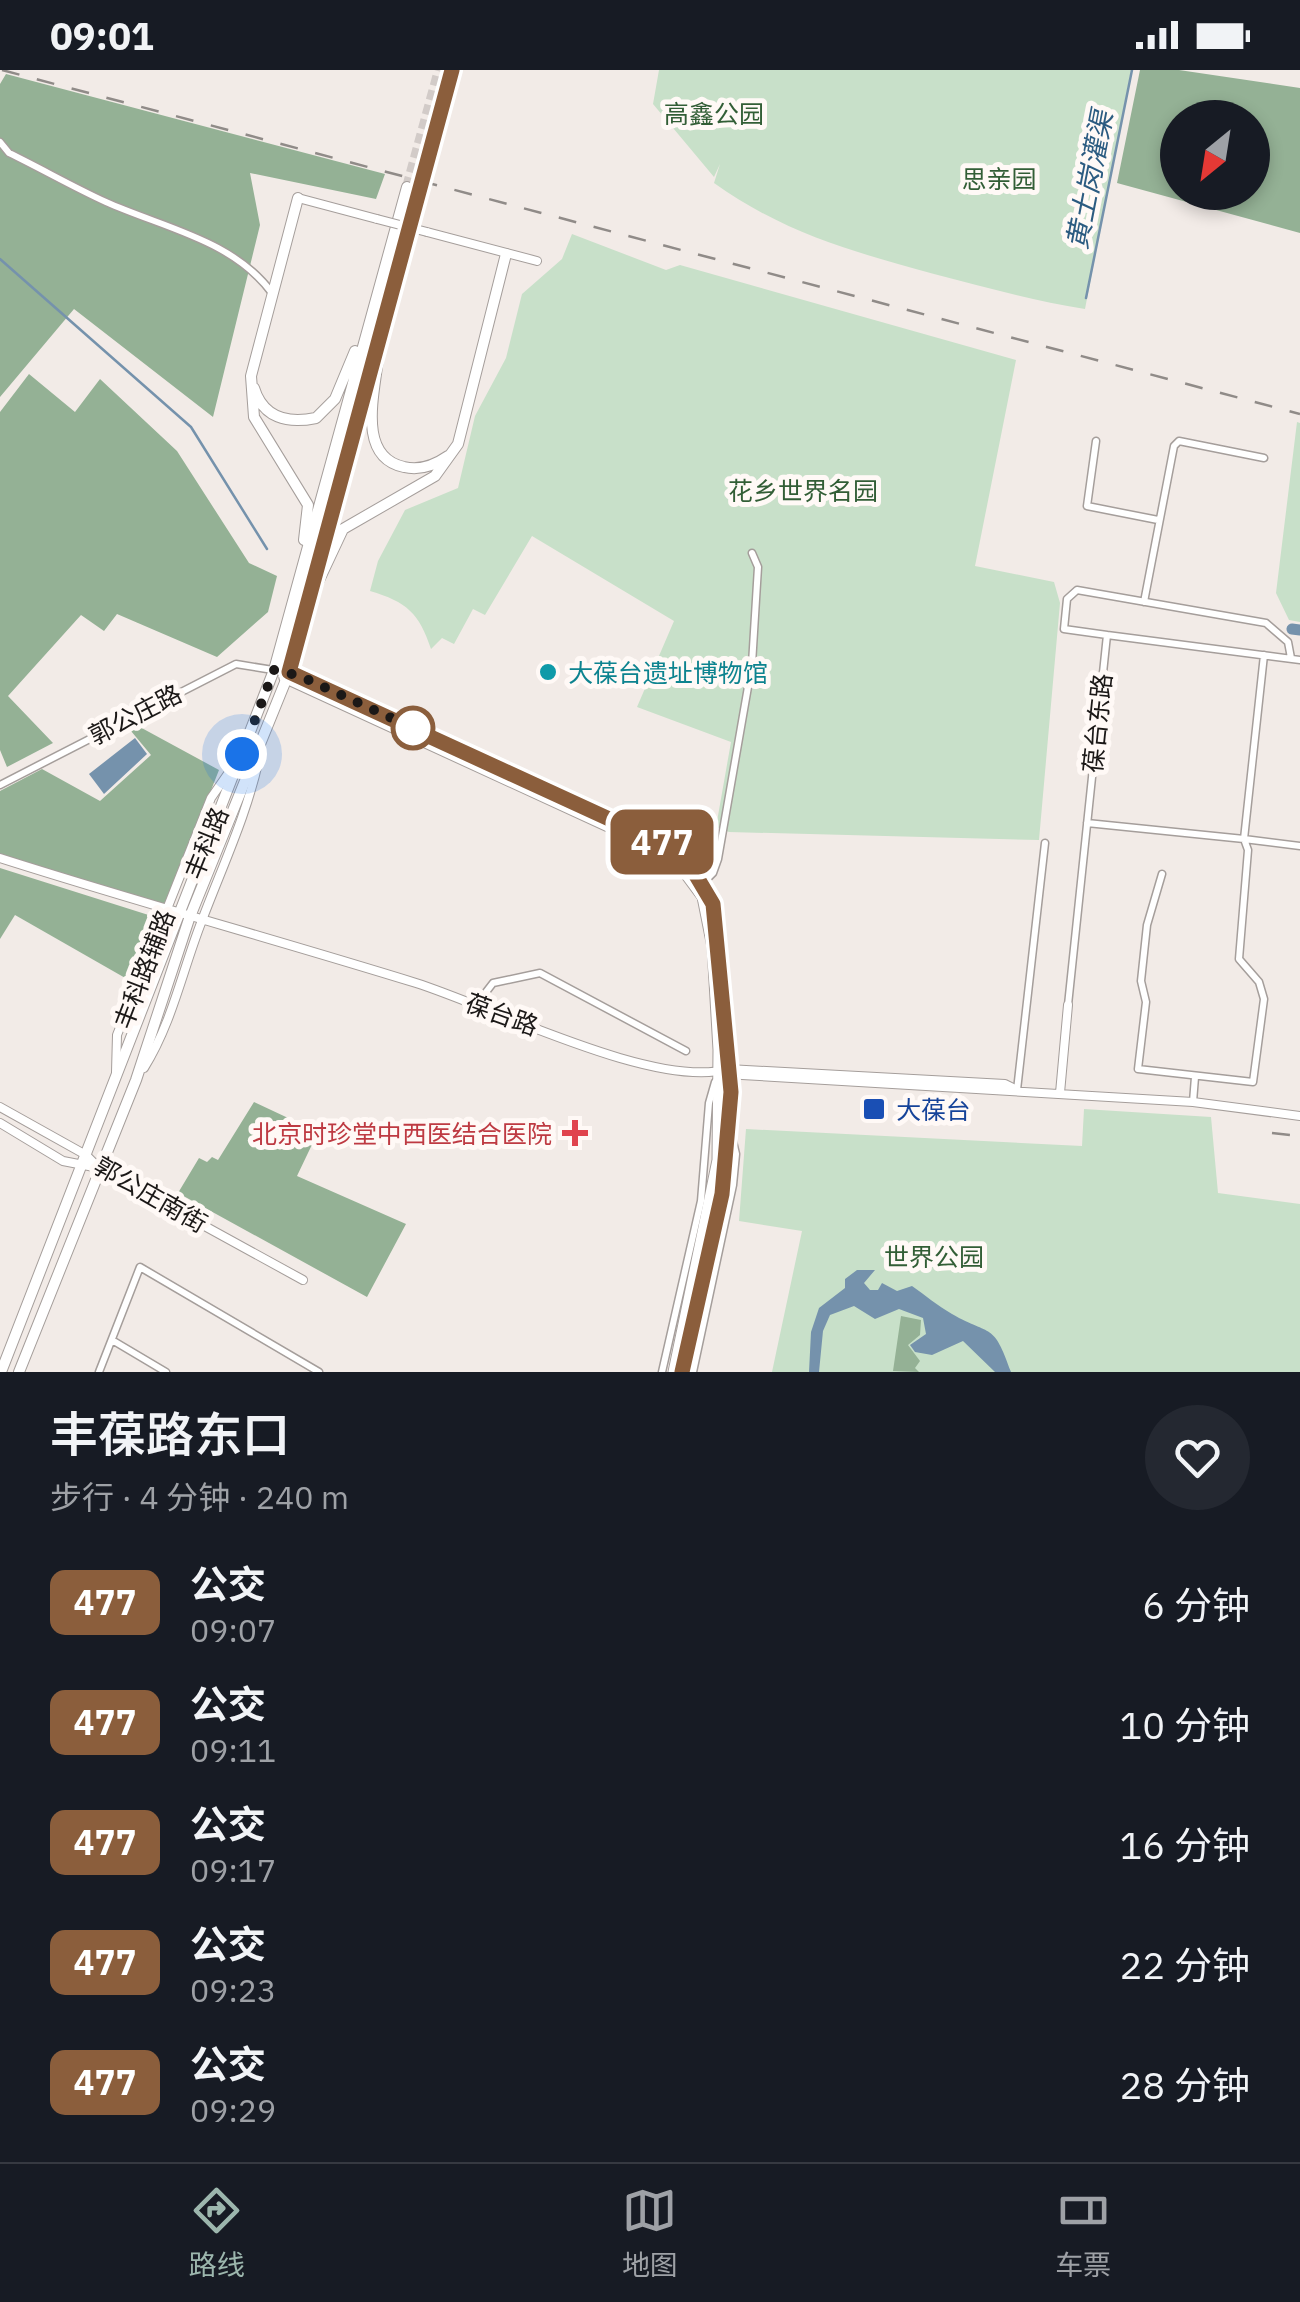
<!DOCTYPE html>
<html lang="zh">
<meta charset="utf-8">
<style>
body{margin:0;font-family:"IBM Plex Sans","Noto Sans SC",sans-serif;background:#242831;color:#f1f3f6;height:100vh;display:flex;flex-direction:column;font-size:38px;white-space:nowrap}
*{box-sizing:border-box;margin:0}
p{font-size:32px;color:#9ea1a6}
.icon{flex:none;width:55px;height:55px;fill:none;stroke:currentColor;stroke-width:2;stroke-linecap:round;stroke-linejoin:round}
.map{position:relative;height:1302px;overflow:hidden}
.panel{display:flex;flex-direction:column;background:#171b24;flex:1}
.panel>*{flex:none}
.badge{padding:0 20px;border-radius:15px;font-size:35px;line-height:65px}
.needle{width:65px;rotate:210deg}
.tools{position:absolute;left:1160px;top:30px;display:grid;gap:20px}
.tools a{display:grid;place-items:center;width:110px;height:110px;border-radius:50%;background:#171b24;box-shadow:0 5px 15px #0003;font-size:50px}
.you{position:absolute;width:50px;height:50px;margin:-25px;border:8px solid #fff;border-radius:50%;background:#1a73e8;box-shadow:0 0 0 15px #1a73e833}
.map>.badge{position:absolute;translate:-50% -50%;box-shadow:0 0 0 5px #fff}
.round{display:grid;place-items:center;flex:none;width:105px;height:105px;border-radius:52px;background:#242831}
.head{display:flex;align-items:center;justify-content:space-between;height:170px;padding:0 50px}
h1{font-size:48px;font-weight:600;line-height:75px}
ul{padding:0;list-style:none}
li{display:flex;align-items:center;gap:30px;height:120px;padding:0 50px}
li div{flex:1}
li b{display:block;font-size:38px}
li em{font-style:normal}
li .badge{min-width:110px;font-weight:700;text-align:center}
.status{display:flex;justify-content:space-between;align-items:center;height:70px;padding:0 50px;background:#171b24;direction:ltr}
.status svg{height:28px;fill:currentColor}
.dock{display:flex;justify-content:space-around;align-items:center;height:140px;border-top:2px solid #363941;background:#171b24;font-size:28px;color:#9ea1a6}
.dock a{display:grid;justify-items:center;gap:5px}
.dock .on{color:#9cb6ad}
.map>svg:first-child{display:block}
.green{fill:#c8e0c9}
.forest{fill:#94b195;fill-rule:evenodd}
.water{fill:#7592ac}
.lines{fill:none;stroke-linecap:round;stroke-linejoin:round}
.stream{stroke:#7592ac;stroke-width:2.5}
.river{stroke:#7592ac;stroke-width:11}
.primary-tunnel{stroke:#d2cbc8;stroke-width:10;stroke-dasharray:10 5;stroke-linecap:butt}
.minor-casing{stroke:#a59e9b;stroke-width:9}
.tertiary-casing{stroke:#a59e9b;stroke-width:10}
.secondary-casing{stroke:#a59e9b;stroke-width:11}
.primary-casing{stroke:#a59e9b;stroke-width:12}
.minor{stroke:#fff;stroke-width:6}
.tertiary{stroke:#fff;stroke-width:8}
.secondary{stroke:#fff;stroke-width:9}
.primary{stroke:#fff;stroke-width:10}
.rail{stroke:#908b88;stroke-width:2.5;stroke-dasharray:18 18;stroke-linecap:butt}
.tertiary-bridge-casing{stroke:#a59e9b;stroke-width:10;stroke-linecap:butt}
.tertiary-bridge{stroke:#fff;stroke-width:8}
.line-casing{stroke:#fff;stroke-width:22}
.line{stroke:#8b5e3c;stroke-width:15}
.walk{stroke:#1b1817;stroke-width:10;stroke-dasharray:0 18}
.culture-dot{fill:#0f9aa8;stroke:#fff9f6;stroke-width:4}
.stop-dot{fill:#fff;stroke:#8b5e3c;stroke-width:5}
.transit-dot{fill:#1a4fb4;stroke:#fff9f6;stroke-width:4}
.health-dot{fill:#e0444e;stroke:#fff9f6;stroke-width:4}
.labels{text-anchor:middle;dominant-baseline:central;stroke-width:10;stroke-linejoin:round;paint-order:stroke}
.park-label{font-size:25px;fill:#325e36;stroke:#fff9f6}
.culture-label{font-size:25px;fill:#0d838f;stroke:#fff9f6;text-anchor:start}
.street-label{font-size:25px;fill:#1b1817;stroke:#fff9f6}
.transit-label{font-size:25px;fill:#164399;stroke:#fff9f6;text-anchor:start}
.health-label{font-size:25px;fill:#be3a42;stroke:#fff9f6;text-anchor:end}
.water-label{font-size:28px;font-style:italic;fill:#2b5b81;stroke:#fff9f6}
</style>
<div class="status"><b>09:01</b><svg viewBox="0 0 49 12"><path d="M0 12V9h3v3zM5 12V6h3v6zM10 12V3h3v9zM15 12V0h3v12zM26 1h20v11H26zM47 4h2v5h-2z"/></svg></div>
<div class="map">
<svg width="1300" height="1302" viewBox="0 0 1300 1302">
<rect width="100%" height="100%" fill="#f2ebe7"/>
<!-- green -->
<path class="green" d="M659,0H1131L1085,239C1034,231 985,217 934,204C851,181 786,164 714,113L720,94L714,107L653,34Z
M572,164L666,200L680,195L1016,290L975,496L1054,512L1060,533L1039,770L729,762L716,757L731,672L637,637L674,551L532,466L485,545L473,539L454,574L442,568L431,579C419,543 407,532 370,521L378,491L405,440L458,418L475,346L506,288L522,224L562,189Z
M1297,352L1300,353V552L1289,550L1276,523Z
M1084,1039L1211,1047L1218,1123L1300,1134V1302H772L802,1161L739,1151L746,1059L1082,1076Z"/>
<!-- forest -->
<path class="forest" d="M1140,0H1179L1300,18V163L1117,113ZM1178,48H1252V122H1178Z
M6,4L385,104L376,129L250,103L260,155L213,347L74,239L0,327V14Z
M29,304L75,342L100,309L177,381L249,493L277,506L268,542L217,587L117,544L104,561L81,545L8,626L53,673L7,697L0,680V342Z
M138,656L219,700L165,837L0,784V721L42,699L100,731L151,685L131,661Z
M0,798L158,848L134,913L15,845L0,869Z
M254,1032L318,1062L297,1106L406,1154L367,1227L178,1123L199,1088L207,1092L212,1087L218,1090Z
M901,1246L921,1250L920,1265L908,1275L920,1291L915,1298L919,1302L893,1301Z"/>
<!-- water -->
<path class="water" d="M135,668L147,684L104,724L89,704Z
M857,1200H875L864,1213L870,1220H878L882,1213L897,1221L912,1216C925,1225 938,1236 952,1244C992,1267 993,1251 1011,1302H995L963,1271L932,1285L915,1282L910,1275L926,1264L923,1248L899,1239L875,1249L854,1236L830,1245L823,1261L819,1302H809L811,1262L819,1238L845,1218V1209Z"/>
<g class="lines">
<!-- stream -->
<path class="stream" d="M0,189L191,357L267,479
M1086,228L1132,0"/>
<!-- river -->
<path class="river" d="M1292,559L1300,560"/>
<!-- primary-tunnel -->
<path class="primary-tunnel" d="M407,117L439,0
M420,120L452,0"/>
<!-- minor casing -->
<g class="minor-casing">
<path id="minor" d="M0,72L9,83C42,99 73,117 106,132C164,158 233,170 272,223
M1096,371L1087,436L1158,450
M1144,532L1174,376L1179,371L1264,388
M1107,565L1064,559L1067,529L1077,520L1266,553L1288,572L1291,588
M1264,585L1244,769L1300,776
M0,715L236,594L273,600
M1087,753L1244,769L1248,780L1239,889L1259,912L1264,929L1253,1012L1138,999L1146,932L1141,911L1147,855L1162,804
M699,817L713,803L718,789L752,594L758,497L752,483
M476,935L493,913L540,903L686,981
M1068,935L1107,565L1300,590
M1017,1020L1045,773
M1193,1032L1195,1007
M112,1270L166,1302
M99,1302L140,1197L319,1302
M662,1302L701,1131L709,1033L715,1012
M693,1302L733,1115L736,1084L731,1063"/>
</g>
<!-- tertiary casing -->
<g class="tertiary-casing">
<path id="tertiary" d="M298,128L377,149
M427,162L537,191
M0,788C138,832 277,870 416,913C492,937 656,1020 728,999L1005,1014L1017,1020
M144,998C172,953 182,902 201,853C222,797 248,743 260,684
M116,1002L117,965L211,728L234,695
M742,1005L1193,1032L1300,1046
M1060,1023L1068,935
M0,1037L86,1085L99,1098L303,1210
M0,1053L63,1091L99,1098"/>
</g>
<!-- secondary casing -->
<g class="secondary-casing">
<path id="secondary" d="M281,601L668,776L688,792L713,834L731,1022L722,1124L682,1302
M284,608L647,775L676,792L702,827L712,877L718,980L717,1090L673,1302"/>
</g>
<!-- primary casing -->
<g class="primary-casing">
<path id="primary" d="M298,128L251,306L254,347L308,435L304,470
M378,288C375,322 356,387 404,397C420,401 435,395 448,386
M254,318C263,348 287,354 316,348L335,329L355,281
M312,525L343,459L435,406L458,374L506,184
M1,1302L274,600L407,117
M19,1302L136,1010L189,849L286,610L420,120"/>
</g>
<!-- minor -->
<use href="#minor" class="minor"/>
<!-- tertiary -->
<use href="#tertiary" class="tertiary"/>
<!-- secondary -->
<use href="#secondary" class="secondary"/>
<!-- primary -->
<use href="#primary" class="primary"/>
<!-- rail -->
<path class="rail" d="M2,0L1300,344
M1272,1063L1300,1066"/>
<!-- tertiary-bridge casing -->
<g class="tertiary-bridge-casing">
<path id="tertiary-bridge" d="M377,149L427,162"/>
</g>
<!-- tertiary-bridge -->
<use href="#tertiary-bridge" class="tertiary-bridge"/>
</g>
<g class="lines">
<!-- line casing -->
<g class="line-casing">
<path id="line" d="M452,0L289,602L668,776L688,792L713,834L731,1022L722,1124L682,1302"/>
</g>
<!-- line -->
<use href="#line" class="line"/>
<!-- walk -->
<path class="walk" d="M242,684L274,600L300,606L413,658"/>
</g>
<!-- markers -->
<circle class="culture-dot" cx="548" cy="602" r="10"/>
<circle class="stop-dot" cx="413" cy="658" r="20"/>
<rect class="transit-dot" x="862" y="1027" width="24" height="24" rx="5"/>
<path class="health-dot" d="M570 1048h10v10h10v10h-10v10h-10v-10h-10v-10h10z"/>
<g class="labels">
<!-- park labels -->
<g class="park-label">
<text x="714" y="43">高鑫公园</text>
<text x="999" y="108">思亲园</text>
<text x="803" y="420">花乡世界名园</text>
<text x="934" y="1186">世界公园</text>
</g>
<!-- culture labels -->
<g class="culture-label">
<text x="568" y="602">大葆台遗址博物馆</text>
</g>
<!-- street labels -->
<g class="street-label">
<text transform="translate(135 644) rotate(-27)">郭公庄路</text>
<text transform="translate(1097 653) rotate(-84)">葆台东路</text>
<text transform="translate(206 773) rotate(-68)">丰科路</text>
<text transform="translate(144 899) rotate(-69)">丰科路辅路</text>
<text transform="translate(502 944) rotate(20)">葆台路</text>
<text transform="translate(151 1124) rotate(30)">郭公庄南街</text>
</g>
<!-- transit labels -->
<g class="transit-label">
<text x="896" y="1039">大葆台</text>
</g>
<!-- health labels -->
<g class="health-label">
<text x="552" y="1063">北京时珍堂中西医结合医院</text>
</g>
<!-- water labels -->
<g class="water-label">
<text transform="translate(1089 110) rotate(-79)">黄土岗灌渠</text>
</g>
</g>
</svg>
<div class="tools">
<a><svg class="needle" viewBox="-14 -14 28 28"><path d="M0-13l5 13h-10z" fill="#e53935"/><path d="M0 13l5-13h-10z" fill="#9ea1a6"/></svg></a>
</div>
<div class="you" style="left:242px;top:684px"></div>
<b class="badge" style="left:662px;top:772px;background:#8b5e3c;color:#fff">477</b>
</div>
<section class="panel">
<div class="head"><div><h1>丰葆路东口</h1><p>步行 · 4 分钟 · 240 m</p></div><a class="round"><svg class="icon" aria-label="heart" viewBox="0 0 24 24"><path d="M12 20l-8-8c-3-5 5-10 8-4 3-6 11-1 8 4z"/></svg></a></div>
<ul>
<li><span class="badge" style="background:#8b5e3c;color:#fff">477</span><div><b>公交</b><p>09:07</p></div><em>6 分钟</em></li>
<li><span class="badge" style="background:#8b5e3c;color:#fff">477</span><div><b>公交</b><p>09:11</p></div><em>10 分钟</em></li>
<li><span class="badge" style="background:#8b5e3c;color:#fff">477</span><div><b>公交</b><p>09:17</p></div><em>16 分钟</em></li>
<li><span class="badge" style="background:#8b5e3c;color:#fff">477</span><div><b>公交</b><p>09:23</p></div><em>22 分钟</em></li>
<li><span class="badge" style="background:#8b5e3c;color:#fff">477</span><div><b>公交</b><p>09:29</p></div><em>28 分钟</em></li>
</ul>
</section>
<nav class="dock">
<a class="on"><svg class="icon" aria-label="directions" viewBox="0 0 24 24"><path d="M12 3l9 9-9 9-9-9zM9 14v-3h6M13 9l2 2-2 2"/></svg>路线</a>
<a><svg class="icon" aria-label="map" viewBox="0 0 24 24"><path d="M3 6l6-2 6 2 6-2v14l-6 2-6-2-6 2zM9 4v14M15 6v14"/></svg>地图</a>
<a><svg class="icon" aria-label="tickets" viewBox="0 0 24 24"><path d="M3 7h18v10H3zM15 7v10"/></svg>车票</a>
</nav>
